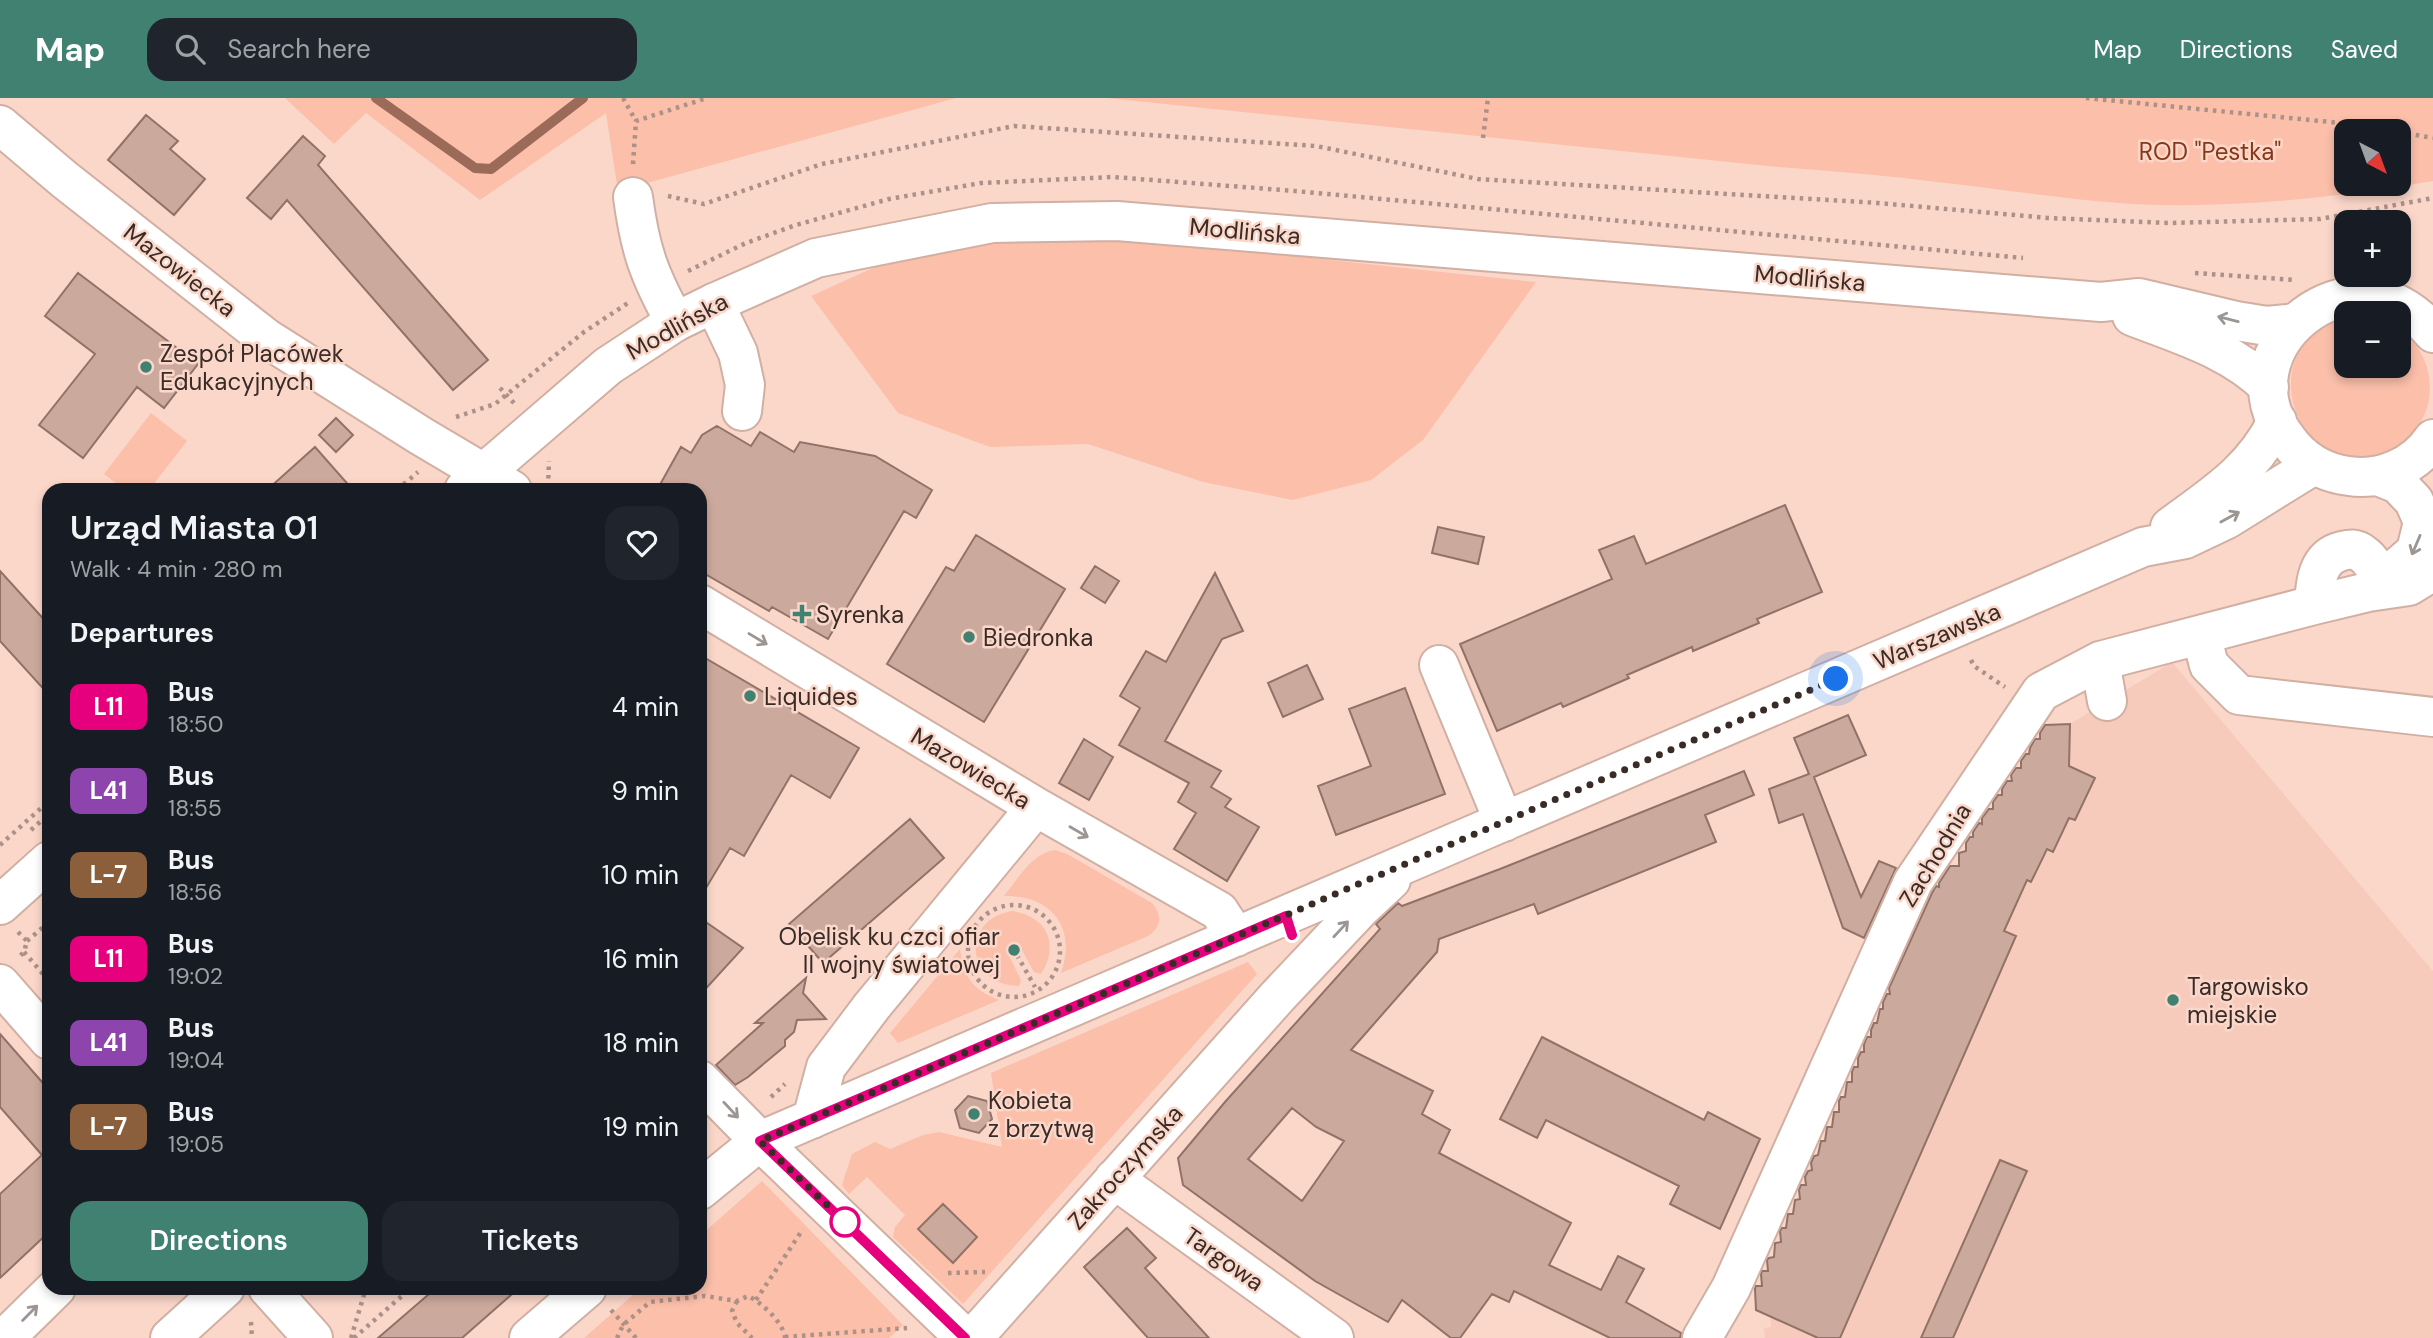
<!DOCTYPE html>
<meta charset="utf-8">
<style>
body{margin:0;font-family:"DM Sans",sans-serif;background:#20242c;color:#f1f3f6;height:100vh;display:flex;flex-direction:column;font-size:26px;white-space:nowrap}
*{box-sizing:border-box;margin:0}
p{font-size:23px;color:#9ea1a6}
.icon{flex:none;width:38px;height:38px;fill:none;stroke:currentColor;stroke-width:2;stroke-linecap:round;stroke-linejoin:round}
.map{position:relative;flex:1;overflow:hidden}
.side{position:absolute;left:42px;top:385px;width:665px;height:812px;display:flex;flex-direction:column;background:#171b24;border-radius:21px;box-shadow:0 4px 10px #0003}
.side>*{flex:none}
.badge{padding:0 14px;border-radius:10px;font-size:24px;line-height:46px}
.needle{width:46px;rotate:139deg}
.controls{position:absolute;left:2334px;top:21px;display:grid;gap:14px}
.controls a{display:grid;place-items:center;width:77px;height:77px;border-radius:14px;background:#171b24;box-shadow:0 4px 10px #0003;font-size:35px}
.you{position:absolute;width:35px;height:35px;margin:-18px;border:5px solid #fff;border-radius:50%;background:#1a73e8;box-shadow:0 0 0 10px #1a73e833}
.map>.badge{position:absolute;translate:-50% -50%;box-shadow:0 0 0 4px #fff}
h2{padding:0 28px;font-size:26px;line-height:63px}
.round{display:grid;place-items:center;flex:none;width:74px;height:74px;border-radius:21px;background:#20242c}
.overview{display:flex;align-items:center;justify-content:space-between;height:119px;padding:0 28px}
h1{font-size:33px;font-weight:600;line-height:52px}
.action{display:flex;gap:14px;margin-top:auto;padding:14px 28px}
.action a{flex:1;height:80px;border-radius:21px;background:#418171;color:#fff;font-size:28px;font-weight:600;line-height:80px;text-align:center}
.action a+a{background:#20242c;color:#f1f3f6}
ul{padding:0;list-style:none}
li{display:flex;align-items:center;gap:21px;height:84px;padding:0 28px}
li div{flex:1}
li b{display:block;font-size:26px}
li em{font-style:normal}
li .badge{min-width:77px;font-weight:700;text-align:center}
header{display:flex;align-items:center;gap:42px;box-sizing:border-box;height:98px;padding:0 35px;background:#418171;color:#fff}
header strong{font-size:33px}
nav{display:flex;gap:38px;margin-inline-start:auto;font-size:24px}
.search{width:490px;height:63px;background:#20242c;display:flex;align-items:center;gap:18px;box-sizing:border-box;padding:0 24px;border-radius:21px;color:#9ea1a6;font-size:26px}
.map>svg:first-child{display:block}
.built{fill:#f7cbbc}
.green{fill:#fbbfaa;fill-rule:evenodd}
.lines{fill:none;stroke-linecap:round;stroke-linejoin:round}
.stream{stroke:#9c6a59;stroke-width:10}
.building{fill:#cca99d;stroke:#927267;stroke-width:2;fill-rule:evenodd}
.minor-casing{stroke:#d1afa3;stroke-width:42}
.major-casing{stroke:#d1afa3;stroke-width:42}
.path{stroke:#ac9188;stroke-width:4.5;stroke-dasharray:3.5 5;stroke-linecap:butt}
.minor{stroke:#fff;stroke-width:38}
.major{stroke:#fff;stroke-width:38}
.oneway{stroke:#9c9693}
.line-casing{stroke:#fff;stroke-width:16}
.line{stroke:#e6007e;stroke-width:10}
.walk{stroke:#392c27;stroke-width:7;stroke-dasharray:0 12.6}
.poi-dot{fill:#418171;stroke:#fbd7ca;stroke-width:2.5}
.stop-dot{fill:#fff;stroke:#e6007e;stroke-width:3.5}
.labels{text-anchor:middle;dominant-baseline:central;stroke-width:5;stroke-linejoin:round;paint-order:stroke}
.park-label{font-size:24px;fill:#883718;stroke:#fbd7ca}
.street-label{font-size:24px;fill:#392c27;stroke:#fbd7ca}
.poi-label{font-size:24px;fill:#392c27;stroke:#fbd7ca;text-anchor:start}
</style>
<header>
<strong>Map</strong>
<div class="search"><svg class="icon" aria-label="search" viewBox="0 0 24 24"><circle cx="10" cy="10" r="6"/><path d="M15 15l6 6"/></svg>Search here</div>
<nav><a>Map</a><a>Directions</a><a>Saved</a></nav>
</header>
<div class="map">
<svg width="2433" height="1240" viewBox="0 0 2433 1240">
<rect width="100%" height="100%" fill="#fbd7ca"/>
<!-- built -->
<path class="built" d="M2172,564L2433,873V1240H1765L1764,1230L1771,1229L1770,1215L2070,626Z"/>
<!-- green -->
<path class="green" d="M285,0H956L618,93L606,15L480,102L366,15L334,46Z
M1107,0H2433V83C2334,100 2233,111 2132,106C2067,102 2002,91 1937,84C1884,77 1831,73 1778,69ZM2347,33H2399V86H2347Z
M996,138H1106L1536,184L1423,342L1371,382L1293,402L1203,384L1088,346L990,349L898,315L811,198L897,159Z
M2347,220V268H2399V231C2422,247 2433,273 2429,301C2426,321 2411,342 2392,351C2294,396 2246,242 2347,220Z
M151,315L187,343L149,392H125L104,376Z
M1055,752L1067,756L1152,805C1163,818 1161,829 1148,838L1061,875C1077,830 1052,797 1004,798C1018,781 1032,755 1055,752Z
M1012,813C1047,818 1060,846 1041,876L1034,874L1018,845L1006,852L1021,882L1019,888C965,887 960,822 1012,813Z
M960,851C964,880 972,891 999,902L898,945L890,935Z
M1248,864L1257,876L963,1206L893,1139L895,1129L905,1117L867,1079L849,1096L842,1087L852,1056L875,1044L890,1051L923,1037L939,1034L1002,1049L991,975Z
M762,1083L903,1227L889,1240H584L641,1190H700V1138Z"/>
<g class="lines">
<!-- stream -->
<path class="stream" d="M376,0L475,70L491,71L583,0"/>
</g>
<!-- building -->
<path class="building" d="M146,17L178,43L170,51L205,81L174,117L108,62Z
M303,38L325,58L318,67L488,262L453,292L287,102L271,121L247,100Z
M78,175L198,266L164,310L137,289L83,360L39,327L95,256L45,218Z
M336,320L353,337L336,354L319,337Z
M717,328L751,348L760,334L794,354L800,344L875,358L932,392L916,420L904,413L828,541L772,509L769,513L700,473V392H657L681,349L691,355L702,337Z
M315,349L353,392H267Z
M1785,407L1822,494L1757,521L1759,525L1693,553L1692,549L1627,577L1629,580L1563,609L1561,605L1497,633L1460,546L1612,481L1599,452L1634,438L1646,466Z
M1438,429L1484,439L1478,466L1432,455Z
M976,437L1065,491L984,624L887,566L946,469L954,473Z
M1095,468L1119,483L1105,505L1081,490Z
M0,473L49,527V597L0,543Z
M1215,475L1243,533L1222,541L1165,643L1221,673L1211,689L1231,701L1225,709L1259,729L1227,783L1174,751L1196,715L1178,704L1189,685L1119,647L1140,610L1120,598L1146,553L1166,564Z
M700,557L859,650L830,700L791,677L744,758L730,750L700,800Z
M1307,567L1323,601L1283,619L1268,585Z
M1405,590L1445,696L1336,737L1318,688L1371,668L1349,611Z
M1848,617L1866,657L1814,679L1861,799L1879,763L1896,770L1864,840L1843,830L1803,716L1779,725L1769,691L1809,676L1794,640Z
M2070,626L2069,668L2095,680L2075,722L2069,720L2053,754L2047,751L2031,784L2027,782L2004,833L2016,838L1840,1240H1818L1756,1212L1755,1191L1756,1188H1762L1761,1176L1762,1173H1768L1767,1162L1769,1160L1774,1159L1775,1145L1781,1144L1780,1133L1782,1130H1786L1788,1116H1793L1795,1102L1800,1101L1799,1092L1801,1087H1806L1805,1079L1808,1073L1812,1072L1811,1065L1814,1058L1818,1057L1821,1043H1825L1827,1029H1832L1834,1014H1839V1003L1841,999H1845L1847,984H1852V974L1854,969H1858V960L1861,954H1864V946L1867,939H1871V932L1874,925H1877L1880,911H1883V904L1887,896H1890L1889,890L1932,795L1936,788L1939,789V785L1950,768H1959V755L1966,753V745L1970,739H1973V734L1979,725L1982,726V720L1989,711H1993V704L1998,697H2002V691L2007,683H2012L2011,677L2016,670H2021V663L2026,656H2029L2030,650L2035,641H2040V635L2045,627Z
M1084,641L1113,659L1089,702L1059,685Z
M1744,673L1754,697L1705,717L1716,744L1538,816L1534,806L1439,841L1437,854L1351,952L1433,993L1422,1016L1450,1032L1439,1055L1571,1125L1549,1167L1601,1192L1618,1158L1644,1171L1626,1204L1681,1235L1680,1240H1610L1514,1193L1509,1204L1492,1196L1460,1240H1451L1402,1202L1388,1224L1315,1183L1183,1087L1178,1060L1225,1004L1380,831L1376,826L1398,805L1402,808L1500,771ZM1292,1010L1316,1029L1344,1043L1302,1103L1248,1061Z
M910,721L944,760L823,865L789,826Z
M700,820L743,850L700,897Z
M806,880L803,895L826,921L797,922L794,934L785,942V948L748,979L735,987L716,967L763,925H755Z
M0,936L49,992V1134L0,1180V1096L42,1057L0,1009Z
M1542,939L1704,1022L1708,1014L1760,1041L1720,1131L1670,1106L1679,1088L1546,1022L1537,1040L1500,1021Z
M968,998L987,1003L992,1021L979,1035L960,1030L955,1012Z
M2000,1062L2027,1073L2013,1104L1953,1240H1921Z
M943,1106L977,1139L953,1165L918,1131Z
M1127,1130L1156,1160L1145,1170L1209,1240H1148L1084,1169Z
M436,1190H519L462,1240H378Z"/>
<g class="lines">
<!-- minor casing -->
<g class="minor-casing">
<path id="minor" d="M0,27L65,82L266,240L421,338L512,392
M633,99C640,152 649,177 675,224
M714,205L738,255L745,287L742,313
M2378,378L2398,386L2414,403L2423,424L2416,453L2378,486
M2170,429C2213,397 2252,374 2277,323
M700,506L1036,709L1219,813L1236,839
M2314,507C2315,485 2317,459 2342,453C2350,451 2356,450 2363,456C2372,462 2377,474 2382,483
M2201,537L2209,567L2239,597L2433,619
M2100,563L2107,603
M1439,567L1504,724
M0,886L49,942
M700,982L760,1043L965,1240
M812,1021L826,969L872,908L1036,709
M1114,1081L1334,1240
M700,1092L760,1043L2143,449L2185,441L2227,421L2314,367
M268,1190L313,1240
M5,1240L56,1190
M170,1240L225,1190
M529,1240L587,1190
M973,1240L1278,898L1362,809L1391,782
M1702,1240L1731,1190L1913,784L2041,594L2100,563L2314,507L2368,494L2409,488L2433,473"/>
</g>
<!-- major casing -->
<g class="major-casing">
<path id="major" d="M2132,218C2180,237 2231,251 2269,289
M2433,235C2353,138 2218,252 2287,341C2302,362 2323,375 2349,378C2381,383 2415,368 2433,341
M464,392L608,268L675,224L714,205L816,160L992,125L1117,123L2101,204L2139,200L2236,223L2267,228L2295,225
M0,807L49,763"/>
</g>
<!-- path -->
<path class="path" d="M623,0L636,23
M2086,0L2361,27L2397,33
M2399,34L2433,40
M1483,40L1488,0
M633,66L636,23L707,0
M668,98L704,106L822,66L1014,28L1316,48L1478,81L1878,105L2048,120L2169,125L2320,121L2433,100
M688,173L746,145L796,127L889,101L981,85L1113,79L1295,93L2023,160
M2195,175L2295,182
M500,290L514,305
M456,319L495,306L584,234L628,205
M548,389L549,363
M397,392L418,374
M1971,562L1974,568L2005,589
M31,732L49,716
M0,747L49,703
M968 853a46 46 0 1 1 92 0a46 46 0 1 1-92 0Z
M18,834L27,843L24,854L20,858
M27,843L49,824
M24,854L49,883
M1017,857L1035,889
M771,999L785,986
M948,1175L985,1174
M756,1202L803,1131
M737,1203L732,1213L737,1225L752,1240
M611,1212L636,1240
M251,1224L252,1240
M785,1239L907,1230
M351,1240L366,1190
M354,1240L411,1190
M617,1240L623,1227L650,1204L705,1198L737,1203L748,1198C761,1204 784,1225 785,1240"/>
<!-- minor -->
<use href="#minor" class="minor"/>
<!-- major -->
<use href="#major" class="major"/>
</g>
<!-- one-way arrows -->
<defs><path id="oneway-shaft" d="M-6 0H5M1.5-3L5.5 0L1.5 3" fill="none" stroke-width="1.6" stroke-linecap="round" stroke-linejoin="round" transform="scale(1.75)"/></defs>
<g class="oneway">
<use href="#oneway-shaft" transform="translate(2228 221) rotate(-166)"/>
<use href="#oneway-shaft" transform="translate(2230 419) rotate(-29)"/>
<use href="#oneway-shaft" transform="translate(2416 447) rotate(113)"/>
<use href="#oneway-shaft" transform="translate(758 541) rotate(31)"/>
<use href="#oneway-shaft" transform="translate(1079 734) rotate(30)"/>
<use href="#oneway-shaft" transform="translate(1341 831) rotate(-47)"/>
<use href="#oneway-shaft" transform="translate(731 1012) rotate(47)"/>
<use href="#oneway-shaft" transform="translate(30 1215) rotate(-45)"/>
</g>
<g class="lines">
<!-- line casing -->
<g class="line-casing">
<path id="line" d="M965,1240L760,1043L1286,818L1292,837"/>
</g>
<!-- line -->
<use href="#line" class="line"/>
<!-- walk -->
<path class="walk" d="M845,1124L760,1043L1836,581"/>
</g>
<!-- markers -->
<g class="poi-dot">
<circle cx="146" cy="269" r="7"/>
<path d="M798.5 505.5h7v7h7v7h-7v7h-7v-7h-7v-7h7z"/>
<circle cx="969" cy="539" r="7"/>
<circle cx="750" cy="598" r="7"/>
<circle cx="1014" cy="852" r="7"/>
<circle cx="2173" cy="902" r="7"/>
<circle cx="974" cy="1016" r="7"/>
</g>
<circle class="stop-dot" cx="845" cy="1124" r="14"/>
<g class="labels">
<!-- park labels -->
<g class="park-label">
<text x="2210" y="53">ROD "Pestka"</text>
</g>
<!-- street labels -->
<g class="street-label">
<text transform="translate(1245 133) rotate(5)">Modlińska</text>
<text transform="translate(180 172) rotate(38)">Mazowiecka</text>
<text transform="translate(1810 180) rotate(5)">Modlińska</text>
<text transform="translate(677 228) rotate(-29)">Modlińska</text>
<text transform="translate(1937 538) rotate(-23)">Warszawska</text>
<text transform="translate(971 670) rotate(31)">Mazowiecka</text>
<text transform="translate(1935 757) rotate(-59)">Zachodnia</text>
<text transform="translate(1125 1069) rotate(-48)">Zakroczymska</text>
<text transform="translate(1224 1161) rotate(35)">Targowa</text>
</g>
<!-- poi labels -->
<g class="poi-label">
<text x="160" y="255">Zespół Placówek<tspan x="160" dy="28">Edukacyjnych</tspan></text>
<text x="816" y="516">Syrenka</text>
<text x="983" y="539">Biedronka</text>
<text x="764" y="598">Liquides</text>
<text x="1000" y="838" text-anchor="end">Obelisk ku czci ofiar<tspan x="1000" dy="28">II wojny światowej</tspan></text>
<text x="2187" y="888">Targowisko<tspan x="2187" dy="28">miejskie</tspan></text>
<text x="988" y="1002">Kobieta<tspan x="988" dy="28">z brzytwą</tspan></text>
</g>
</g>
</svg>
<div class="controls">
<a><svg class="needle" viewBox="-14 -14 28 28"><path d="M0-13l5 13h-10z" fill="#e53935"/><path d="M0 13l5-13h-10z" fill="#9ea1a6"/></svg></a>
<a>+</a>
<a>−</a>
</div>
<div class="you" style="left:1836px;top:581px"></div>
<section class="side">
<div class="overview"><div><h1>Urząd Miasta 01</h1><p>Walk · 4 min · 280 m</p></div><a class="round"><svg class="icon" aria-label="heart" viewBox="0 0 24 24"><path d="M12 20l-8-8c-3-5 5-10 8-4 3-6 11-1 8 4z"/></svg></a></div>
<h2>Departures</h2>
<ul>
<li><span class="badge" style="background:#e6007e;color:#fff">L11</span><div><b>Bus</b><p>18:50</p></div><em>4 min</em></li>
<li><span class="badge" style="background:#8e44ad;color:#fff">L41</span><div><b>Bus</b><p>18:55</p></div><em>9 min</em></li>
<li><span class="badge" style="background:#8b5e3c;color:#fff">L-7</span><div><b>Bus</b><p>18:56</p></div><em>10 min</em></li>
<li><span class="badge" style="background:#e6007e;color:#fff">L11</span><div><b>Bus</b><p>19:02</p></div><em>16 min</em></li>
<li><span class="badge" style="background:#8e44ad;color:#fff">L41</span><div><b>Bus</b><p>19:04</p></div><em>18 min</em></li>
<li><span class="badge" style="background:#8b5e3c;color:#fff">L-7</span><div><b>Bus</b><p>19:05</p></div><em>19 min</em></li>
</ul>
<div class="action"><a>Directions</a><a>Tickets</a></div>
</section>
</div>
